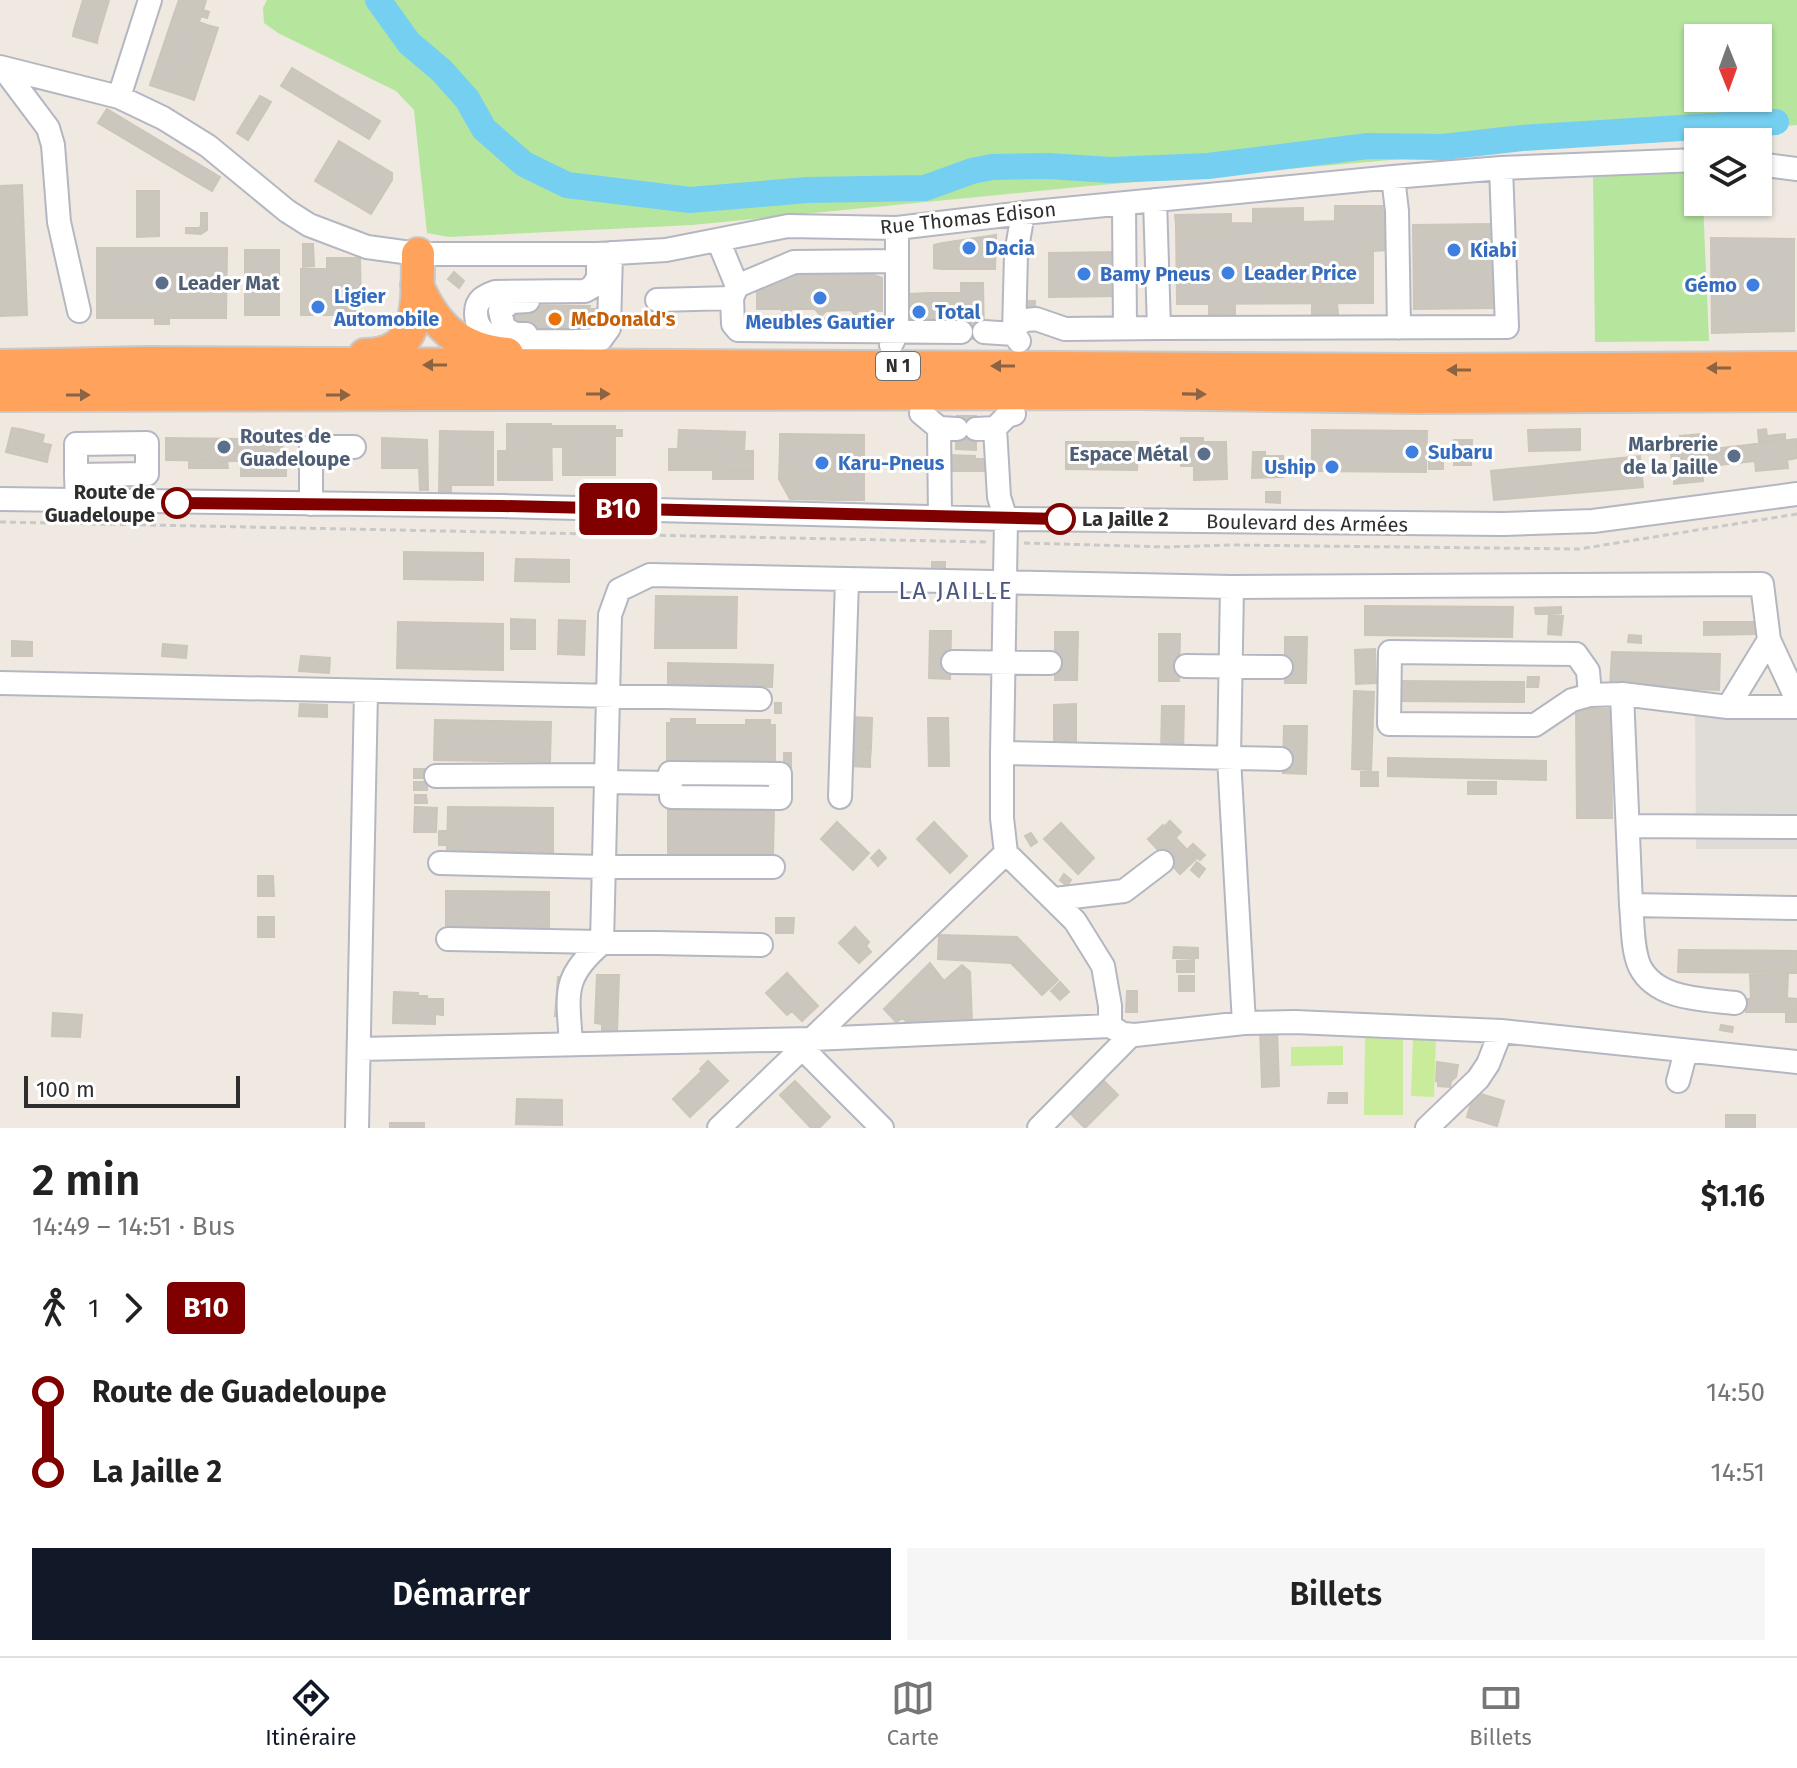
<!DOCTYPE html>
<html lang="fr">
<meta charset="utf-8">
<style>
body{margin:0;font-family:"Fira Sans",sans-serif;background:#f6f6f6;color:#222;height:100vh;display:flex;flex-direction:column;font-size:30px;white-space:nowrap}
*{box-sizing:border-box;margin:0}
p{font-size:26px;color:#767676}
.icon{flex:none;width:44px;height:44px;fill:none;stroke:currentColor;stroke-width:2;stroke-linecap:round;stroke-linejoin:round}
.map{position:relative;height:1128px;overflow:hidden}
.details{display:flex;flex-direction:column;background:#fff;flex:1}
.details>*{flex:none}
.badge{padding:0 16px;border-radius:6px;font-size:28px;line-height:52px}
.needle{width:52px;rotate:179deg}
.controls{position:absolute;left:1684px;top:24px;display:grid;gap:16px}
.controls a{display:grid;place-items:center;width:88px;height:88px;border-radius:0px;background:#fff;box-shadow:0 2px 6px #0004;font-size:40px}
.scale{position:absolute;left:24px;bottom:20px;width:216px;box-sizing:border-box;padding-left:8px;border:4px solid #2e2e2e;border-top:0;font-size:22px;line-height:28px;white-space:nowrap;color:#2e2e2e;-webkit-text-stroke:6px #fff;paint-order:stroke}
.map>.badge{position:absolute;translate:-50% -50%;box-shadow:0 0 0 4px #fff}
.legs{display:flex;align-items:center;gap:12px;height:88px;padding:0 32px;font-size:26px}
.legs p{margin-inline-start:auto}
.head{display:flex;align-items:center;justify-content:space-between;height:136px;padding:0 32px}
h1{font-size:44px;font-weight:600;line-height:60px}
.action{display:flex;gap:16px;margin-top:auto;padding:16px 32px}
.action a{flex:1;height:92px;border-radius:0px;background:#111827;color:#fff;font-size:32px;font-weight:600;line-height:92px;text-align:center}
.action a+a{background:#f6f6f6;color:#222}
ul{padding:0 32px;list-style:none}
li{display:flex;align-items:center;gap:28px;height:80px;font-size:30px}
li i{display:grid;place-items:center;width:12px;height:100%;margin:0 10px;background:currentColor}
li i::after{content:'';width:20px;height:20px;margin:-10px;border:6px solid;border-radius:50%;background:#fff}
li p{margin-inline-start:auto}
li:first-child i{background:linear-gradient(#0000 50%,currentColor 0)}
li:last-child i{background:linear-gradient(currentColor 50%,#0000 0)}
.dock{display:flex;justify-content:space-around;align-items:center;height:112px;border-top:2px solid #e0e0e0;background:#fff;font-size:22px;color:#767676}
.dock a{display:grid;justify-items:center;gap:4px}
.dock .selected{color:#111827}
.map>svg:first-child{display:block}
.green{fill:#b6e59e;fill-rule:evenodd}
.pitch{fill:#c9ec9a}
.plaza{fill:#dfdcd8}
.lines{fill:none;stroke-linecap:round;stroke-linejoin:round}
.river{stroke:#75cff0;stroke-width:26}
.building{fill:#cbc7bf;stroke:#cbc5ba;stroke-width:2}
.minor-casing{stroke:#b4b7c1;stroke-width:26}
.highway-casing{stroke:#c9c9c9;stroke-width:36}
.path{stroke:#c9c9c9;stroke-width:3;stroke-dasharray:6 4;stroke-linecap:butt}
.minor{stroke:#fff;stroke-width:22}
.highway{stroke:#ffa35c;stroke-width:32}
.oneway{fill:#8c6343}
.line-1-casing{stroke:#fff;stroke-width:18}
.line-1{stroke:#800000;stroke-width:12}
.shop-dot{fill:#3f7fe0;stroke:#fff;stroke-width:3}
.service-dot{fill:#5c6f8a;stroke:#fff;stroke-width:3}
.food-dot{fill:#e8710a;stroke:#fff;stroke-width:3}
.stop-1-dot{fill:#fff;stroke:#800000;stroke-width:4}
.labels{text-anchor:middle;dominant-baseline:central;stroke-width:6;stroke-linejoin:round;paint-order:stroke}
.shield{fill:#fff;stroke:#6d6d6d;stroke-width:2}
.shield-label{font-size:18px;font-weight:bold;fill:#2e2e2e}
.street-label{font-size:20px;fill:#2e2e2e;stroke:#fff}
.shop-label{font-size:20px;font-weight:bold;fill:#366cbe;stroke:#fff;text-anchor:start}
.service-label{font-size:20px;font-weight:bold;fill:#4e5e75;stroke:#fff;text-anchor:start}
.food-label{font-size:20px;font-weight:bold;fill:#c56008;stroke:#fff;text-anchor:start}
.stop-label{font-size:20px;font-weight:bold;fill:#2e2e2e;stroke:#fff;text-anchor:end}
.quarter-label{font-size:24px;letter-spacing:2px;fill:#4d5680;stroke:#fff}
</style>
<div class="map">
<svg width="1797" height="1128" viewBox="0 0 1797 1128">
<rect width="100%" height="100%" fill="#efe9e1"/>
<!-- green -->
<path class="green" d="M267,0H1797V125L1089,186L692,225L449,237L427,233L414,110L396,91L278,33L264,23L263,8ZM1698,38H1758V98H1698Z
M1698,167V202H1703L1709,341L1595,342L1593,174Z"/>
<!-- pitch -->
<path class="pitch" d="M1365,1037H1403V1115H1364Z
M1413,1038L1436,1039L1434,1097L1411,1096Z
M1343,1046V1065L1291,1066V1047Z"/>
<!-- plaza -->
<path class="plaza" d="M1797,707V849H1696L1695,708Z"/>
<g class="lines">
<!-- river -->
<path class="river" d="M378,0L409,43L442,71L467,99L484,129L524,164L567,185L690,200L807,190L925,188L972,171L992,167L1048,166L1110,170L1208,166L1368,146L1443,147L1522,138L1776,122"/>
</g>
<!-- building -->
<path class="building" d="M83,0H109L98,37L74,30Z
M179,0H206L203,10L209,12L207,18L201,16L199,22L174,14Z
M174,14L207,25L183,96L150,85Z
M207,25L218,28L194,100L183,96Z
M74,30L98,37L97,43L73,36Z
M292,68L302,74L291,92L281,86Z
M302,74L380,121L369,139L291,92Z
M260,96L271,102L248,140L237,133Z
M107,109L117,115L108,129L98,123Z
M117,115L220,177L212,191L108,129Z
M339,141L392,173V180L371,214L315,181Z
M22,185L27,315L0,316V186Z
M137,191H159V197H137Z
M137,197H159V236L137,237Z
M1335,206H1387V250L1373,251V303L1177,304L1176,224L1253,223V209L1303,208V222L1335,221Z
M201,213H207V230L201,234L186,233V228H199L201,226Z
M1231,214V224H1176L1175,215Z
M1493,224L1494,308L1414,309L1413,225Z
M996,235L995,269H942V243Z
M1711,238L1794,239V331L1712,333Z
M942,243V269L934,268V245Z
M303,244H313L314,266L303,267Z
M97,248H227L226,318H97Z
M245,250H279V315H245Z
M1118,252L1119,296L1049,297V253Z
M327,258H360L361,315H301V269H327Z
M861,270L882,278V311H859L855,315L851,310L826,311L821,316L815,309H792L787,315L781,309H757V286L793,271Z
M454,272L464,281L459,288L448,279Z
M961,283H983L984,339H961L929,329L928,293H961Z
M928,293L929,329L910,330L909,294Z
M1027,301H1035V312H1027Z
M1312,303H1337L1338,314H1312Z
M1209,304H1235V314H1209Z
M511,305L590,306L589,309H600V328H588V331L510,330Z
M155,318H169V324H155Z
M957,416H976V450L956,449Z
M507,424H538V462H507Z
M538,424H551L552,480H498V451H507V462H538Z
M551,426H615V430H622V436H615V475H563V447H552Z
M12,428L20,429L15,449L48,456L47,462L6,452Z
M20,429L44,435L42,443L51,445L48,456L15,449Z
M1580,429V450L1529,451L1528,430Z
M1766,429L1767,436L1785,434V440L1759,442L1758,430Z
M242,430H283L282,465H286V476H241V461L166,460V438L241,439Z
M679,430L745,432L744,451H753V471L713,470V461H696V470H669V449H678Z
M1312,430L1427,431L1426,472L1312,471Z
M440,431L493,432V485H451V494H439Z
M780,434L864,435V447H780Z
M1702,434L1704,450L1682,452L1680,436Z
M382,438L427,440L428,490H420L419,468H382Z
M1181,438H1203V442H1226L1227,479L1194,480V466H1181Z
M1797,439V458L1787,460L1788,468L1756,471L1755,461L1701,467L1702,472L1674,476L1671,454Z
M1454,440H1464V446H1457V456H1454Z
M1464,440H1472L1471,465H1454L1457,446H1464Z
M1066,442H1138L1137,470L1066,469Z
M1429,446H1443V469H1429Z
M780,447H864V500H833V479H779Z
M1253,452H1265V456H1283V477L1252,478Z
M949,455L975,456V459H986V471H949Z
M1640,456L1643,487L1494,500L1491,471Z
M189,460L227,461L228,468H189Z
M696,461H713V470H696Z
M713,470L753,471V479H713Z
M1702,472L1703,481L1674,484V476Z
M779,479H833V500L790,499Z
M1266,492H1280V503L1266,502Z
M404,552L483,553V580L404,579Z
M516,559L569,560V582L515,581Z
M932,562H945V572H932Z
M656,596L737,597L736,648H655Z
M1365,606L1513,607L1512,637L1365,635Z
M1561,607V613L1536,614L1535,608Z
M1549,615L1563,616L1561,635L1548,634Z
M511,619L535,620V649H511Z
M559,620L585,621L584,655L558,654Z
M398,622L503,624V670L397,668Z
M1704,622H1755V634L1704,635Z
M930,631H951L950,679L929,678Z
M1055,632H1078L1077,680H1055Z
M1159,634H1180L1179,681H1159Z
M1629,635L1641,636V643L1628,642Z
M1285,637H1307L1306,683H1285Z
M12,641L32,642V656H12Z
M163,644L187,646L186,658L162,656Z
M1375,649L1376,683L1356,684L1355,650Z
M1612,652L1720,654L1719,690L1610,687Z
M301,656L330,658L329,673L299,671Z
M668,663L773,665L772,687L668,684Z
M1528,677H1539L1538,687H1527Z
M1395,681L1524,682V702L1395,701Z
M1354,691L1374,692L1371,770L1352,769Z
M775,703H781V713H775Z
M300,704L327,705V717L299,716Z
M1076,704V751H1054V705Z
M1162,706H1184L1183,754H1161Z
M1576,709H1611L1612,818H1577Z
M848,717L872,718L871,748H863V738H854L855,724H848Z
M928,718H948L949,766H929Z
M671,719H695V725H746V720H770V725H775V766L667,765V723H671Z
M435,720L551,722L550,762L434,760Z
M1284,726H1307L1306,774L1283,773Z
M848,738H863V748H871L870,760L847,758Z
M784,753H791V767H784Z
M847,758L870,760V767L846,766Z
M1388,758L1546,761V780L1388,776Z
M414,769H427V778H414Z
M1361,772H1378V786H1361Z
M414,782H427V790H414Z
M1468,782H1496V794H1468Z
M415,795H426L427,803H415Z
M415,807L437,808L436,832H414Z
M448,807L553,808V852L447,851Z
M668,810L774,811L773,854L668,853Z
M1170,821L1181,832L1176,837L1165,826Z
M837,822L869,853L853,870L821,839Z
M934,822L967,856L950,873L917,839Z
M1061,823L1094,858L1078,874L1044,839Z
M1163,825L1196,859L1180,874L1148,839Z
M439,831H448V845H439Z
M1031,833L1037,842L1031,846L1025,836Z
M1193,844L1205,855L1200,860L1188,849Z
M879,850L886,858L878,866L871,858Z
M1197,862L1205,869L1199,877L1191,870Z
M1064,874L1071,880L1067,886L1060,880Z
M258,876H273L274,896H258Z
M446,891L549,892V933L446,932Z
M258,917H274V937H258Z
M776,918H794L793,933H776Z
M855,927L869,942L866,946L871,952L859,963L839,943Z
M939,935L1017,937L1058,980L1042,995L1011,963L938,959Z
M1174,947L1198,948V958H1173Z
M1679,950L1797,951V973L1678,972Z
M1194,960V972H1177V961Z
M930,963L944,981L962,965L970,972L972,1023L912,1028L903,1018L896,1022L884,1009Z
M787,973L818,1006L802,1021L792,1011L787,1015L766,993Z
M1750,974H1788L1787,998L1797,999V1012H1746V999H1751Z
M597,975H619L617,1032L602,1031V1024L595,1023Z
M1179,976H1194V991H1179Z
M558,977H567L564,1016H555Z
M1060,982L1069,992L1060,1000L1051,991Z
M1127,991H1137V1012H1126Z
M394,992L418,993V996H427V999H443V1015L435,1014V1024L393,1023Z
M53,1013L82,1015L80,1037L52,1036Z
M1786,1014H1797V1022H1786Z
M1721,1025L1733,1027L1732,1032L1720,1030Z
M1260,1028H1277L1279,1086L1262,1087Z
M708,1061L728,1081L690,1117L673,1099L702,1071L700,1069Z
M1437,1062L1458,1065L1456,1077L1451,1081L1450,1087L1438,1086V1082L1436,1081Z
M1103,1080L1118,1095L1085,1128L1071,1114Z
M795,1081L830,1117L819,1128H811L780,1095Z
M1474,1092L1504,1101L1497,1126L1467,1117Z
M1329,1093H1347V1103H1328Z
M517,1099L562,1100V1125L516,1124Z
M1726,1115H1755V1128H1726Z
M390,1123H424V1128H390Z"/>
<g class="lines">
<!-- minor casing -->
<g class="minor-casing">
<path id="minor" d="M0,67L119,97L163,118L208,146L287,211L309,225L367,247L418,254H598L666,250L788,226L897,228L1023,213L1393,177L1501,168L1698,160
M3,68L48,128L53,145L59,222L79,311
M119,97L150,0
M1758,164L1797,169
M1393,177L1397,211L1399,328
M1155,200L1159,328L1507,327L1501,168
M1124,204L1125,328
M718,240L737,286L732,298L733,324L738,330L961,332
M598,254V278L592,287L585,291L495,292C484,296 476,300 476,313C476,322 480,330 488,335C501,343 583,342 601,339L609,328L611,253
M737,286L794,262L897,261
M657,300L732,298
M1014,326L1026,320L1036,319L1065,329L1159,328
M984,332L1014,334
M526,334H515L504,328L500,311L511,302L528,301
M1019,341L1014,334L1016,254L1023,213
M891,345L897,333V228
M921,413L939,428L957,429
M939,428L940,517
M995,428L999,497L1006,519L1002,753V818L1006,853L1075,921L1103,966L1110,1006V1026
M976,429L995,428L1007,416L1014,414
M76,475V444L147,443V474L76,475L77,501
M0,499L503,506L1006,519L1504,524L1593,521L1797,494
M311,504V447H354
M1232,587L1229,758L1244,1023
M953,662L1050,663
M1186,666L1281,667
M0,683L760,699
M1622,694L1631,905L1797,908
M1590,695L1588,671L1576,654L1390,652L1389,724L1535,725L1572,700L1590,695L1622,694L1728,707H1797
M1728,707L1769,640L1797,700
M1002,753L1281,759
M670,773L780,774V798L671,797Z
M436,776L606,775
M606,782L671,783
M840,797L847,580
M1628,826L1797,827
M440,863L603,867H773
M1055,899L1124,891L1162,862
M1631,905C1633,924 1632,950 1640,967C1657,1000 1703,999 1735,1003
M448,939L761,945
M571,1044C568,994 561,978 602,943L610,615L619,590L650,575L1232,587L1762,584L1769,640
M802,1048L882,1128
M359,1049L813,1039L1110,1026L1123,1034L1135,1035L1244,1023L1295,1022L1501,1031L1797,1062
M1678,1081L1686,1051
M357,1128L366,692
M719,1128L1006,853
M1039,1128L1131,1035
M1427,1128L1478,1079L1488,1064L1501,1031"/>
</g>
<!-- highway casing -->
<g class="highway-casing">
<path id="highway" d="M417,285C435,327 460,350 507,354
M365,355C424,355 417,298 418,254
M0,366L146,363L1421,370L1797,368
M0,395L1140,393L1417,397L1797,395"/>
</g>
<!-- path -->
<path class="path" d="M0,522L988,542
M1024,543L1167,547L1231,545L1579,549L1797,514"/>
<!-- minor -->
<use href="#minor" class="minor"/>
<!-- highway -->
<use href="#highway" class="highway"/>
</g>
<!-- one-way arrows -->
<defs><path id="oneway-solid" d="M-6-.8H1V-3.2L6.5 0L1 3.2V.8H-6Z" transform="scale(2)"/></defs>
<g class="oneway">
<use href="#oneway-solid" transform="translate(435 365) rotate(-180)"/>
<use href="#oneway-solid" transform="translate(1003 366) rotate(-180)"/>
<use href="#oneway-solid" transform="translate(1719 368) rotate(180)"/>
<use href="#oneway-solid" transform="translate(1459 370) rotate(180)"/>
<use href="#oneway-solid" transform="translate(598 394)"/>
<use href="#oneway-solid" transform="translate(1194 394) rotate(1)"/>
<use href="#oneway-solid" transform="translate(78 395)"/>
<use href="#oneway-solid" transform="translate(338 395)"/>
</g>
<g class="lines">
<!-- line-1 casing -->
<g class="line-1-casing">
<path id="line-1" d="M177,503L503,506L1060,519"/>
</g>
<!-- line-1 -->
<use href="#line-1" class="line-1"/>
</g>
<!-- markers -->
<g class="shop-dot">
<circle cx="969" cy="248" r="8"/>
<circle cx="1454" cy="250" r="8"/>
<circle cx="1228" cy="273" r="8"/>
<circle cx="1084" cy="274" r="8"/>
<circle cx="1753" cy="285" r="8"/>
<circle cx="820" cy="298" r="8"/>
<circle cx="318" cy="307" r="8"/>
<circle cx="919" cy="312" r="8"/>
<circle cx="1412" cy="452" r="8"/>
<circle cx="822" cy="463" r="8"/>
<circle cx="1332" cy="467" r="8"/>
</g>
<g class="service-dot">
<circle cx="162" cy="283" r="8"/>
<circle cx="224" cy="447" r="8"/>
<circle cx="1204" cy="454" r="8"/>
<circle cx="1734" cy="456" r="8"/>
</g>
<circle class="food-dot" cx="555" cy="319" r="8"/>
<g class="stop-1-dot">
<circle cx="177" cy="503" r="14"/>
<circle cx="1060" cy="519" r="14"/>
</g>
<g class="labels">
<!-- shield labels -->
<rect class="shield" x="876" y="352" width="44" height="28" rx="6"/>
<g class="shield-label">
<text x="898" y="366">N 1</text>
</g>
<!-- street labels -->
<g class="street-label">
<text transform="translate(968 218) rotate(-6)">Rue Thomas Edison</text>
<text transform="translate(1307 523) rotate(1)">Boulevard des Armées</text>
</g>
<!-- shop labels -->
<g class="shop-label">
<text x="985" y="248">Dacia</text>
<text x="1470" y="250">Kiabi</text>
<text x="1244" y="273">Leader Price</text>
<text x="1100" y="274">Bamy Pneus</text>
<text x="1737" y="285" text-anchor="end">Gémo</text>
<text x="334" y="296">Ligier<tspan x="334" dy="23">Automobile</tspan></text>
<text x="935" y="312">Total</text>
<text x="820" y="322" text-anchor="middle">Meubles Gautier</text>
<text x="1428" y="452">Subaru</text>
<text x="838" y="463">Karu-Pneus</text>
<text x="1316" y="467" text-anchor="end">Uship</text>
</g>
<!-- service labels -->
<g class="service-label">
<text x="178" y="283">Leader Mat</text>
<text x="240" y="436">Routes de<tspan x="240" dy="23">Guadeloupe</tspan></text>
<text x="1718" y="444" text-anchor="end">Marbrerie<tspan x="1718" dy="23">de la Jaille</tspan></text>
<text x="1188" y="454" text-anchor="end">Espace Métal</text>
</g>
<!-- food labels -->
<g class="food-label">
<text x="571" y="319">McDonald's</text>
</g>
<!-- stop labels -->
<g class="stop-label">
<text x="155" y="492">Route de<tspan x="155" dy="23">Guadeloupe</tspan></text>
<text x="1082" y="519" text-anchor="start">La Jaille 2</text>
</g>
<!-- quarter labels -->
<g class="quarter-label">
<text x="956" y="591">LA JAILLE</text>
</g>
</g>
</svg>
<div class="controls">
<a><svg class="needle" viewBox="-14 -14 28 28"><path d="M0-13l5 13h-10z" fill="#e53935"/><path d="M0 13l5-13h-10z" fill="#767676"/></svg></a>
<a><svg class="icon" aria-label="layers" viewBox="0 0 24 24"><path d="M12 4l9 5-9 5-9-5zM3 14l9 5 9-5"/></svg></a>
</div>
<div class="scale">100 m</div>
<b class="badge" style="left:618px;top:509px;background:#800000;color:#fff">B10</b>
</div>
<section class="details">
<div class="head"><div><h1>2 min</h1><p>14:49 – 14:51 · Bus</p></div><b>$1.16</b></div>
<div class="legs"><svg class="icon" aria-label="walk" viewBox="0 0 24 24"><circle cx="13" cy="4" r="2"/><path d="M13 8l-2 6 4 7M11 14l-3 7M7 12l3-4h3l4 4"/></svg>1<svg class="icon" aria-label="forward" viewBox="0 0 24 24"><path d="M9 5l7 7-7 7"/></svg><b class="badge" style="background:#800000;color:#fff">B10</b></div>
<ul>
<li><i style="color:#800000"></i><b>Route de Guadeloupe</b><p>14:50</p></li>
<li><i style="color:#800000"></i><b>La Jaille 2</b><p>14:51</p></li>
</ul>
<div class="action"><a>Démarrer</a><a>Billets</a></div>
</section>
<nav class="dock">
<a class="selected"><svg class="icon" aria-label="directions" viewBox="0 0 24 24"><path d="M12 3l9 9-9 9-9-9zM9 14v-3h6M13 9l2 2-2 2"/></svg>Itinéraire</a>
<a><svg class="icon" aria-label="map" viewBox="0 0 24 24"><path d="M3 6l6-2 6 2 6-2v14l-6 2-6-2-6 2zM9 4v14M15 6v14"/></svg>Carte</a>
<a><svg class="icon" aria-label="tickets" viewBox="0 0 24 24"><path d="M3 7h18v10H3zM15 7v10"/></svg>Billets</a>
</nav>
